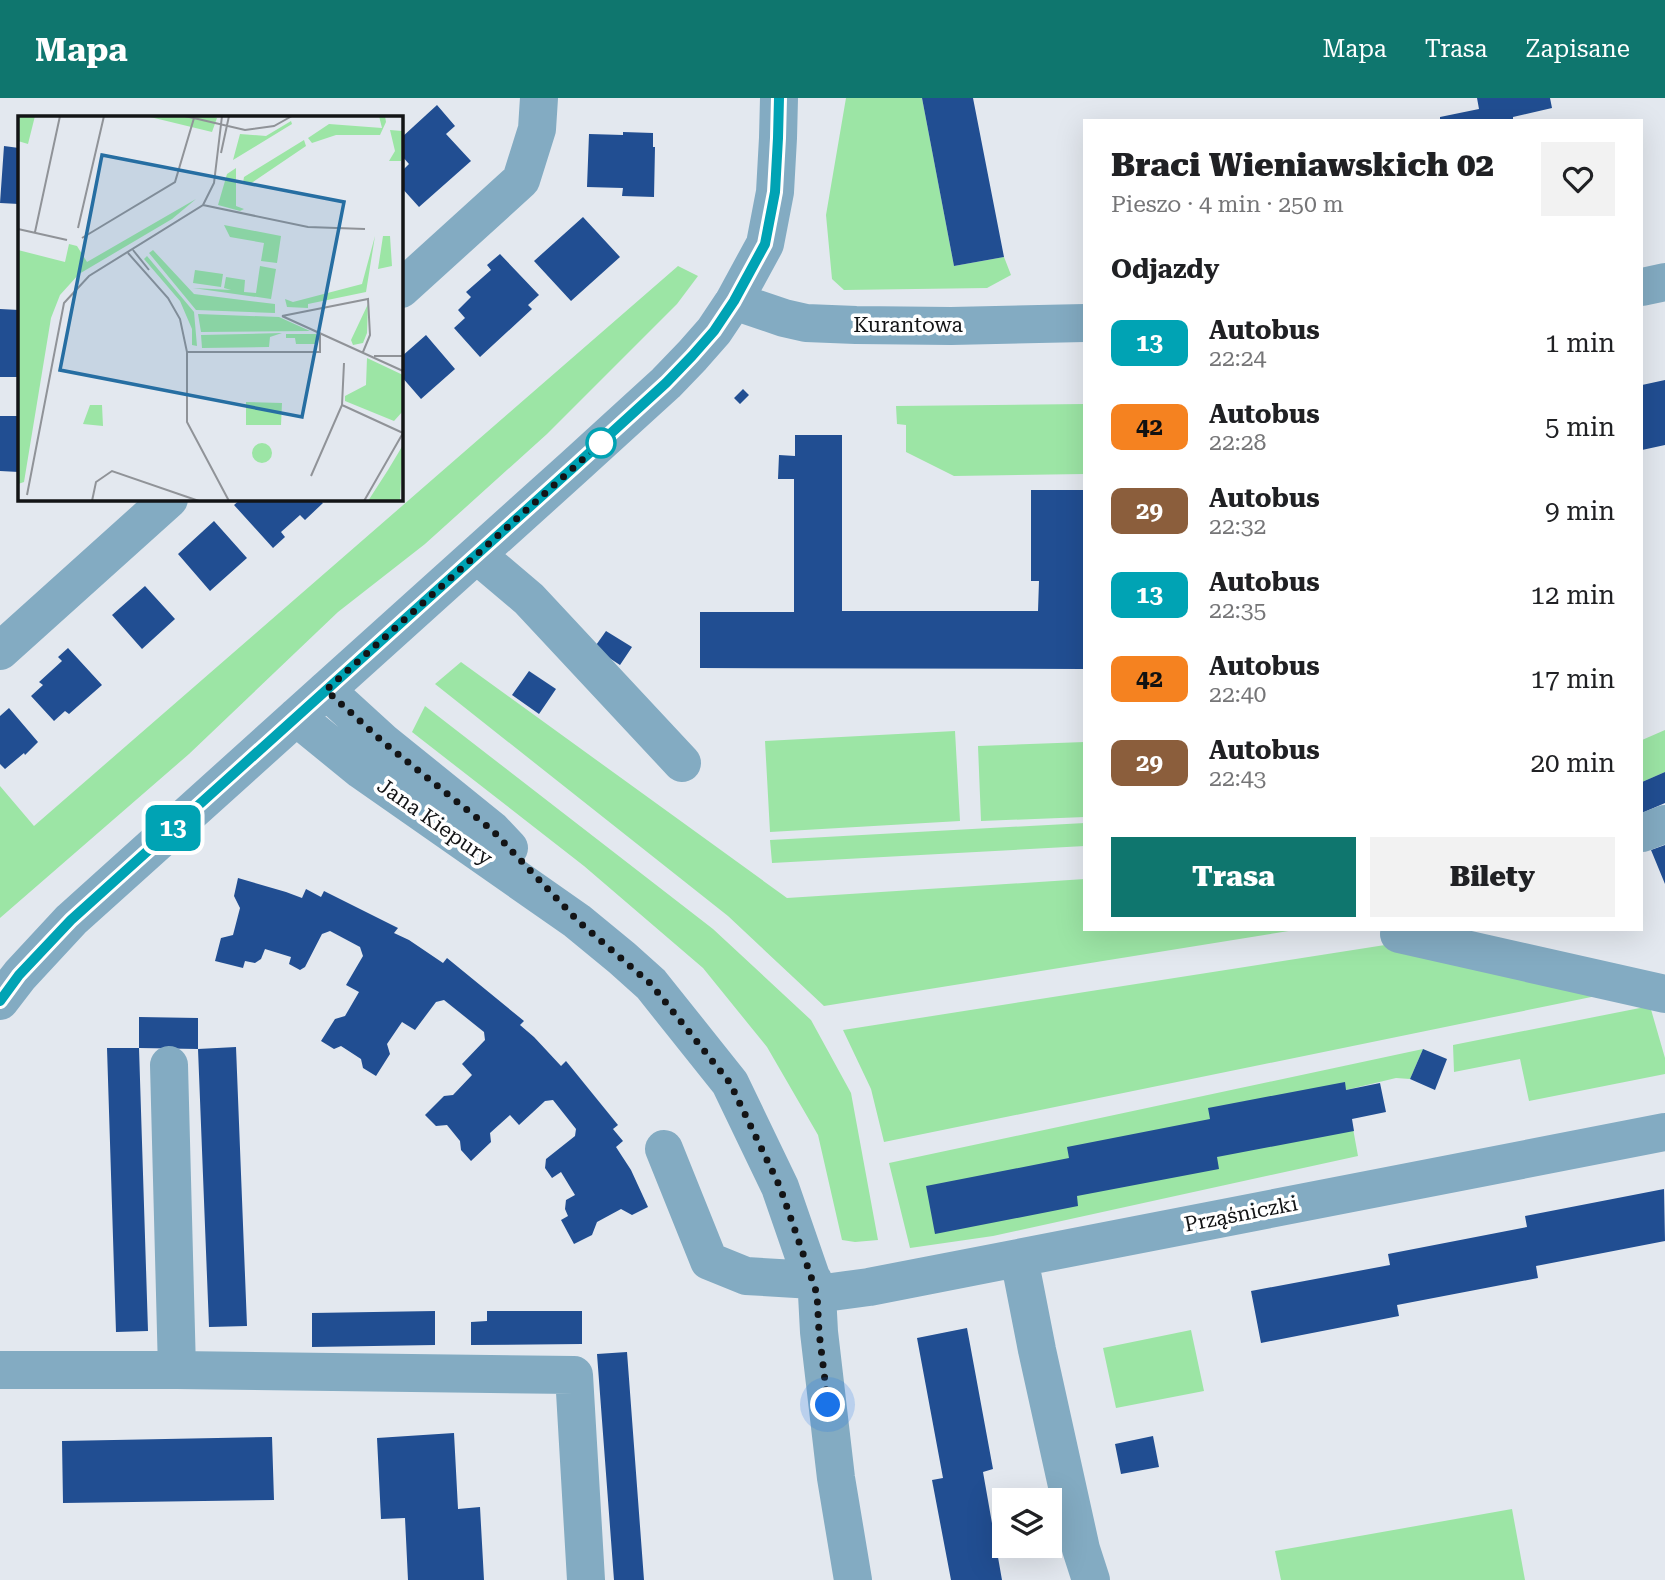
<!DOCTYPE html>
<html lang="pl">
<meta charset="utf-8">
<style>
body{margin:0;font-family:"Roboto Serif",serif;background:#f2f2f2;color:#202124;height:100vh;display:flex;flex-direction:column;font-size:26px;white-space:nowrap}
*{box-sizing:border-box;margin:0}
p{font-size:23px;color:#757577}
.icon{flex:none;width:38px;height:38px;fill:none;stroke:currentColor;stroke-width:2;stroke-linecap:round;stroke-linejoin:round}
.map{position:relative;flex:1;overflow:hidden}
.details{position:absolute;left:1083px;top:21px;width:560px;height:812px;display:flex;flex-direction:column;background:#fff;border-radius:0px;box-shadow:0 7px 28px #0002}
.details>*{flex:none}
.badge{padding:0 14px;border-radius:10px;font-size:24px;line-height:46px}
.fabs{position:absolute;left:992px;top:1390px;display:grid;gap:14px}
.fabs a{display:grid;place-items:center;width:70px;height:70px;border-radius:0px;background:#fff;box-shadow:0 7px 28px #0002;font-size:35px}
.you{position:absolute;width:35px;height:35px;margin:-18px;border:5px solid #fff;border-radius:50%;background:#1a73e8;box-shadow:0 0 0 10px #1a73e833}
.map>.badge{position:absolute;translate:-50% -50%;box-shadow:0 0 0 4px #fff}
h2{padding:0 28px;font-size:26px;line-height:63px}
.round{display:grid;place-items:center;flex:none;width:74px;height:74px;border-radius:0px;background:#f2f2f2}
.overview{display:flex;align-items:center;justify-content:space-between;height:119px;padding:0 28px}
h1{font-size:33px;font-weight:800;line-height:52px}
.primary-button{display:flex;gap:14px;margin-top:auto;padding:14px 28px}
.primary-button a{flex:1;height:80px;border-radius:0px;background:#0f766e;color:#fff;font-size:28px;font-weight:800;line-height:80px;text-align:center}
.primary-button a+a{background:#f2f2f2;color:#202124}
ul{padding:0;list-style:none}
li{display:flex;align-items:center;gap:21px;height:84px;padding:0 28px}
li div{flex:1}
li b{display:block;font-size:26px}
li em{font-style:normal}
li .badge{min-width:77px;font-weight:700;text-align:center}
header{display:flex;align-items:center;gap:42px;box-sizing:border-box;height:98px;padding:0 35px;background:#0f766e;color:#fff}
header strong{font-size:33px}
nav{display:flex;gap:38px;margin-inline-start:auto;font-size:24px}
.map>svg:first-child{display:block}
.green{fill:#9ce5a5}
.building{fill:#214e92}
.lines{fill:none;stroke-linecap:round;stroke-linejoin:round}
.minor{stroke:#83abc2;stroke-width:38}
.line-casing{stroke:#fff;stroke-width:16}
.line{stroke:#00a3b4;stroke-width:10}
.walk{stroke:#131416;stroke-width:7;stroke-dasharray:0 12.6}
.stop-dot{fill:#fff;stroke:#00a3b4;stroke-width:3.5}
.labels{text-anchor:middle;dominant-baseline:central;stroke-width:7;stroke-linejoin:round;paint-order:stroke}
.street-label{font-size:21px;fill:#131416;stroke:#fff}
.inset-road{fill:none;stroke:#909398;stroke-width:2}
.view{fill:#266ea2;fill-opacity:0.15;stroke:#266ea2;stroke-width:3.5}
.inset-edge{fill:none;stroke:#131416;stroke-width:3.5}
</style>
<header>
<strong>Mapa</strong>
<nav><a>Mapa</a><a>Trasa</a><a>Zapisane</a></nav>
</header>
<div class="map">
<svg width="1665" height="1482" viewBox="0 0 1665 1482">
<rect width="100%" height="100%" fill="#e3e8ef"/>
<!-- green -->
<path class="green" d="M846,0H922L954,168L1004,159L1011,177L987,190L844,192L832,181L826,117Z
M678,168L698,178L677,206L547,336L425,446L338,514L189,656L0,820V688L34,728Z
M1085,306V376L954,378L906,354V327L897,326L896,308Z
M461,564L787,800L1085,781V831H1301L824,908L728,818L435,586Z
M425,608L713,831L811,922L851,995L878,1142L855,1144L842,1142L818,1037L767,949L703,870L584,768L412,634Z
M1665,632V674L1642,684V642Z
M955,633L960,723L770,734L765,643Z
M1085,644V719L981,723L978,648Z
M1085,725V748L772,765L770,742Z
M1385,847L1606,896L884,1044L871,991L843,932Z
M1650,908L1665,960V976L1529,1003L1520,961L1454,974L1453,947Z
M1423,951L1410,981L1396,980L1346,992L1358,1058L993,1138L910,1150L889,1065Z
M1191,1232L1204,1293L1116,1310L1103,1250Z
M1512,1411L1525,1482H1281L1275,1453Z"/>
<!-- building -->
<path class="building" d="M922,0H973L1004,159L954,168Z
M1477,0H1550L1552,10L1513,19V23H1440V19L1479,11Z
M437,7L455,28L446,36L471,63L419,109L401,89V74L409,66L401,57V40Z
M623,34L653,35V49H655L654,99L622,98L623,90L587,89L589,36L623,37Z
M4,48L19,50V106L0,105Z
M583,119L620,159L571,203L534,163Z
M500,156L539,197L528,207L532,211L480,259L454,230L465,220L458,212L471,199L466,194L491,172L487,167Z
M0,211L19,212V279H0Z
M426,237L455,271L421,301L401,278V259Z
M1665,282V347L1642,352V287Z
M743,291L749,297L740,306L734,300Z
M0,318H19V374L0,373Z
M795,337H842V513H1038L1039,483H1031V392H1085V571L700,570V514H794V381H778L779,357L795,358Z
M241,401H318L323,405L305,422L300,417L281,434L285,439L273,450L234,407Z
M214,423L247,460L210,493L178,456Z
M145,488L175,521L142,551L112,517Z
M606,533L632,549L620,567L594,550Z
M68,550L102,587L69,616L65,613L54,623L31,598L43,587L39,584L62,563L58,559Z
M529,573L556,591L539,616L512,597Z
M9,610L38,644L25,657L24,655L5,671L0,666V618Z
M1665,674V705L1642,715V684Z
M1665,747V786L1651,752Z
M238,780L286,794L302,800L306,791L321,799L324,793L398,830L394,835L409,842L443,865L447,860L524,923L520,927L534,939L561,968L566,963L618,1027L613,1031L623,1043L616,1049L631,1072L648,1109L632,1117L621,1111L597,1124L592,1137L574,1146L561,1122L568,1118L565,1111L566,1102L575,1097L561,1074L552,1080L545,1070L546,1061L575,1038L576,1031L553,1002L545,1003L519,1027L510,1017L490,1035L491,1044L471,1063L461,1052L460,1043L447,1027L436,1028L425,1017L444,998L453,997L472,977L462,966L485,942L484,934L444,902L436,904L415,932L402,924L387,946L390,956L376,978L363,970L361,961L341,948L334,951L321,943L335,921L345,918L359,894L346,887L363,858L360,849L330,833L322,836L305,869L300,872L289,866L291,859L265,851L261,861L255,865L245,863L243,870L215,863L221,840L233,837L240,810L234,798Z
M139,919L198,920V951L236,949L247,1228L209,1229L198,951L139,950Z
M107,950H139L148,1233L116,1234Z
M1423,951L1447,961L1435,992L1410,981Z
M1345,984L1346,992L1380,985L1386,1014L1352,1021L1354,1033L1217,1059L1219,1071L1077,1098L1078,1108L935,1136L926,1088L1069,1060L1067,1049L1210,1021L1208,1010Z
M1664,1091L1665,1143L1536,1168L1538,1180L1397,1207L1399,1218L1261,1245L1251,1193L1390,1167L1388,1156L1527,1129L1525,1118Z
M435,1213V1247L312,1249V1215Z
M487,1213H582V1246L471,1247V1224L487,1223Z
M967,1230L993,1371L983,1374L1002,1482H951L932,1382L943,1380L917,1240Z
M627,1254L644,1482H614L597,1256Z
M454,1335L458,1411L480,1409L484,1482H408L405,1420L381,1421L377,1340Z
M1153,1338L1159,1369L1121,1376L1115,1346Z
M272,1339L274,1402L63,1405L62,1343Z"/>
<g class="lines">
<!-- minor -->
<path class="minor" d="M1642,189L1665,184
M401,191L521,82L537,31L539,0
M734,203L784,220L806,225L856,227L951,228L1085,225
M477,457L529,501L682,665
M0,553L169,401
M326,592L383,644L492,732L509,750
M296,619L361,672L577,823L622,860L651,886L730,985L780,1089L817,1196L819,1234L836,1380L853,1482
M1642,735L1665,726
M1399,836L1665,896
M0,903L20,877L71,822L575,368L666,285L692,258L714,233L734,203L765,146L775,94L778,40L779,0
M169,967L177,1272
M664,1051L709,1163L746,1178L813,1182
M1019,1160L1037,1252L1081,1451L1091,1482
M817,1196L869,1189L1665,1034
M0,1272H177L574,1277L586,1482"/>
</g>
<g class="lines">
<!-- line casing -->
<g class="line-casing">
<path id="line" d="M0,903L19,877L71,822L575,368L666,285L692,258L714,233L734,203L765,146L775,94L778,40L779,0"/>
</g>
<!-- line -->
<use href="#line" class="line"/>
<!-- walk -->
<path class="walk" d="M601,345L326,592L383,644L492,732L578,823L651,886L730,985L780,1089L817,1196L819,1234L828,1307"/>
</g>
<!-- markers -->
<circle class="stop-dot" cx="601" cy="345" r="14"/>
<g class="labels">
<!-- street labels -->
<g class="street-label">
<text x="908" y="227">Kurantowa</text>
<text transform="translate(435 724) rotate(35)">Jana Kiepury</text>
<text transform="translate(1241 1116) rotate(-11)">Prząśniczki</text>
</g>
</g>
<!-- overview -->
<g transform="translate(18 18)">
<rect width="385" height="385" fill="#e3e8ef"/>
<path d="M0,0H17L10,28L0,25ZM128,0H193L199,2L194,16ZM361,0H367L368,6L362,19H318L294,27L290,22L311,8L364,12ZM273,5L274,8L215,44L222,18L248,20ZM372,14L384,15L383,45H371L377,35ZM286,24L288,30L232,68L225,67L226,61ZM218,52V90L226,93L222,95L200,89L209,58ZM178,83L154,103L61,158L42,179L33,202L6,366L0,368V134L47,146L51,128L59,130L69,146ZM206,109L263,120L259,147L243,145L246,127L212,121ZM357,120L348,176L290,188V192L269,191L267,183L275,186L344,168ZM365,120H372L374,150L360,153ZM135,134L176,178L257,188V197L178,194L131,137ZM129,140L176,196L179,230L174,229V213L162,185L126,143ZM242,150L258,153L253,183L175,172L213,174L206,172L208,161L227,164L226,176L238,177ZM177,154L205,158L203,171L175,167ZM350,188L349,217L345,227L335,229L333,224ZM180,198L261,201L292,215L183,216ZM264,217L252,221L251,231L184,232L183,219ZM268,218H298L299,228H278L277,222H268ZM349,242L385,259V295L376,305L327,285V280L348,269ZM228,286L264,287L263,309H228ZM72,289H84L85,310L65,308ZM234 337a10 10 0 1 1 20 0a10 10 0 1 1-20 0ZM385,329L382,385H350L370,354Z" fill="#9ce5a5"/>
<path class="inset-road" d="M167,0L227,14L256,10L274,0M203,37L211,0M185,89L290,111L347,113M60,112L86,0M0,113L49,124M17,116L42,0M64,122L157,66L176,2M115,134L131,154M110,137L150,182L162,203L169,236V306L211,385M264,200L350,183L352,219L345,236M264,200L385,255M169,236H302V217M356,240H385M324,289L385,317M293,360L324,289L326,247M9,379L46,187L71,160L185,89L196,67L204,0M74,385L78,366L94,355L181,385M346,385L385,317"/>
<path class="view" d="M84,39L326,86L284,301L42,254Z"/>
<rect width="385" height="385" class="inset-edge"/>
</g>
</svg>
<div class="fabs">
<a><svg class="icon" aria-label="layers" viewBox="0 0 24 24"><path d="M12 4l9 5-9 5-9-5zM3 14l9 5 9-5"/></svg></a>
</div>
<div class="you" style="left:828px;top:1307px"></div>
<b class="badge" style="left:173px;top:730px;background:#00a3b4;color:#fff">13</b>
<section class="details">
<div class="overview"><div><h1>Braci Wieniawskich 02</h1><p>Pieszo · 4 min · 250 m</p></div><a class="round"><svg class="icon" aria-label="heart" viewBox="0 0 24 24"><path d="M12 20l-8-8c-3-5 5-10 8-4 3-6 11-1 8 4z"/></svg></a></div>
<h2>Odjazdy</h2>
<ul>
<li><span class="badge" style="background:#00a3b4;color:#fff">13</span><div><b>Autobus</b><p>22:24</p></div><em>1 min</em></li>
<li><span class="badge" style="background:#f58220;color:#111">42</span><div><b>Autobus</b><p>22:28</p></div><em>5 min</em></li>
<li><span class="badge" style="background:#8b5e3c;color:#fff">29</span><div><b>Autobus</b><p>22:32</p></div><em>9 min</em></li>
<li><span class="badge" style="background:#00a3b4;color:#fff">13</span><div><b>Autobus</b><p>22:35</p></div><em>12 min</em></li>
<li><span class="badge" style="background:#f58220;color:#111">42</span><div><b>Autobus</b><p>22:40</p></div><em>17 min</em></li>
<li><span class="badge" style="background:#8b5e3c;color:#fff">29</span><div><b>Autobus</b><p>22:43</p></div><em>20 min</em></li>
</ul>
<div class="primary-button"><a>Trasa</a><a>Bilety</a></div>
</section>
</div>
